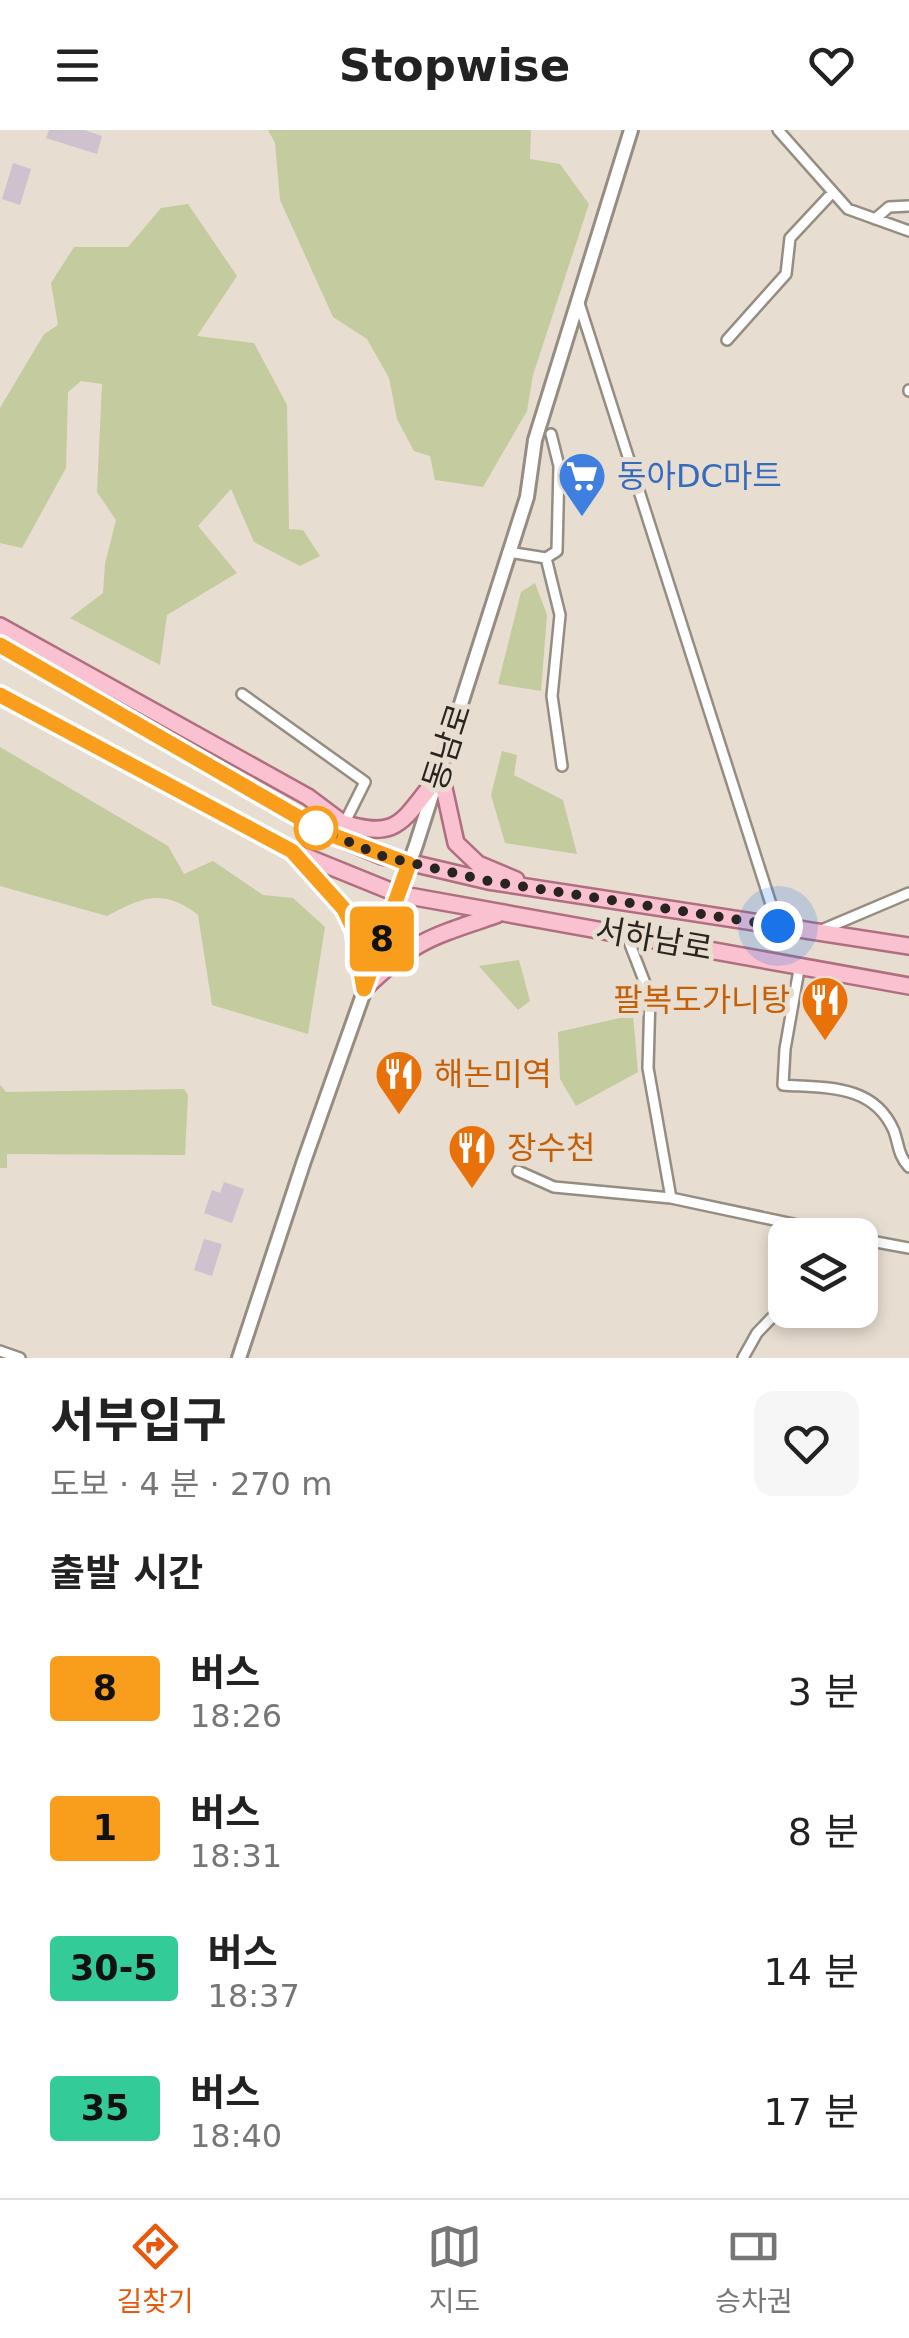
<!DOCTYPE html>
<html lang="ko">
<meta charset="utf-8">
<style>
body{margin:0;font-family:"DejaVu Sans","Noto Sans KR",sans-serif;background:#f6f6f6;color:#222;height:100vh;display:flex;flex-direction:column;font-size:38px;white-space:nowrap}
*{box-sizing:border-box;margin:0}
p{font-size:32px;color:#767676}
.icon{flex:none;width:55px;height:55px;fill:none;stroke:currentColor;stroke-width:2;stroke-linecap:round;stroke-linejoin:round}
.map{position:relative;height:1228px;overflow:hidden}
.details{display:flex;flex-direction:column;background:#fff;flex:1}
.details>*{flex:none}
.badge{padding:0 20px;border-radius:8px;font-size:35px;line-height:65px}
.controls{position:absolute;left:768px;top:1088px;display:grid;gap:20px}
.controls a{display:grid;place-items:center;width:110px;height:110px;border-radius:20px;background:#fff;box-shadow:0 5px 15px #0003;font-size:50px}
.you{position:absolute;width:50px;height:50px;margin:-25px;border:8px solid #fff;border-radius:50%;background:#1a73e8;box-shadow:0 0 0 15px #1a73e833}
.map>.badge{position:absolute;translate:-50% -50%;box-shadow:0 0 0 5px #fff}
h2{padding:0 50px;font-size:38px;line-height:90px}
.round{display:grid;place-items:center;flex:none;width:105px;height:105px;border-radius:20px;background:#f6f6f6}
.summary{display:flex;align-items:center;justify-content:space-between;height:170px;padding:0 50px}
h1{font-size:48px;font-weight:700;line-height:75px}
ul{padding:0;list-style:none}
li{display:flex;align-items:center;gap:30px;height:140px;padding:0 50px}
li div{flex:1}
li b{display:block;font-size:38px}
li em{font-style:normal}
li .badge{min-width:110px;font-weight:700;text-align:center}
header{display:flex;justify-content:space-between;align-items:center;height:130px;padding:0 50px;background:#fff;font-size:45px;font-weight:700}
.menu{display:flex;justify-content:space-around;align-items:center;height:140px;border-top:2px solid #e0e0e0;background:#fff;font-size:28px;color:#767676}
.menu a{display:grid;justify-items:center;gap:5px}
.menu .on{color:#ea580c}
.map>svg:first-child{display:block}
.green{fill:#c3cb9f}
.building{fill:#cdc2ce}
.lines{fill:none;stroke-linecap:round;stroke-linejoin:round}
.minor-casing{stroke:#968d82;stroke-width:14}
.secondary-casing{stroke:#968d82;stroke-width:18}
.primary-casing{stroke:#af6f7e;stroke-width:20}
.minor{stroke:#fff;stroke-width:9}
.secondary{stroke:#fff;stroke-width:12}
.primary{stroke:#fac1d0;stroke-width:15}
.line-casing{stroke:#fff;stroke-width:22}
.line{stroke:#f99d1c;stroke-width:15}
.walk{stroke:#282520;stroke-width:10;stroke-dasharray:0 18}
.stop-dot{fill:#fff;stroke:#f99d1c;stroke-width:5}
.labels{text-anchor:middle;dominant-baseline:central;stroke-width:10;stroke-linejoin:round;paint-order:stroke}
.shop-label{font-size:32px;fill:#366cbe;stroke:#e7ddd1;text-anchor:start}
.street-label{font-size:32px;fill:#282520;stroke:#e7ddd1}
.food-label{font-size:32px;fill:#c56008;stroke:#e7ddd1;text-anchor:start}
</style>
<header><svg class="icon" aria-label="menu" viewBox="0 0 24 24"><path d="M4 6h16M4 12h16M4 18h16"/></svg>Stopwise<svg class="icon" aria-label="heart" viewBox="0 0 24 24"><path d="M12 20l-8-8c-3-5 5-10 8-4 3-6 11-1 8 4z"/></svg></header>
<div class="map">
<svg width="909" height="1228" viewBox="0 0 909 1228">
<rect width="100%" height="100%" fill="#e7ddd1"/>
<!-- green -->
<path class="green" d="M268,0H531L530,29L560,34L589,74L533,245L527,281L483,357L435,350L430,326L414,321L397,289L389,248L367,209L333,187L280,70L275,13Z
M188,74L237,146L197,206L254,213L287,275L289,399L303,400L320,426L300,436L254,412L231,359L198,396L237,443L167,485L160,535L70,488L103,463L105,434L116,390L97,362L102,254L81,251L68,262L66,338L22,418L0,413V278L44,204L58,195L51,153L74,117H128L161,78Z
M535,453L547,485L541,561L498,554L521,462Z
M0,617L168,716L184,744L213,731L263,765L293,768L325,797L308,904L212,875L198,785C164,758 142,767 107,786L0,756Z
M502,621L517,625L514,645L563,670L577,724L505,713L491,665Z
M519,830L530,871L518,880L479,836Z
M633,885L638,942L576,976L560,949L558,902Z
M0,955L6,962L184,959L188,965L185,1025L7,1024V1038H0Z"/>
<!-- building -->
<path class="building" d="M49,0H84L102,6L97,24L46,8Z
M13,33L31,39L20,75L2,69Z
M224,1052L244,1059L232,1093L204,1083L212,1060L220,1063Z
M204,1109L222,1114L212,1146L194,1140Z"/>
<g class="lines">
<!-- minor casing -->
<g class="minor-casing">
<path id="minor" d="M778,0L848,79L909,101
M875,89L889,77L909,76
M578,170L778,796
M727,210L786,144L790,108L833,62
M909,260V261
M508,422L546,428L557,421L559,336L551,304
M546,428L560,485L552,566L562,636
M242,564L365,652L344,694
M824,799L909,763
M626,804L650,866L648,938L671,1068
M800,834L785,919L783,955C827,958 874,954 894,1001C899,1015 898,1025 909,1037
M518,1041L554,1057L671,1068L845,1105
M860,1109L909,1118
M0,1221L20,1228
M743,1228L757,1203L785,1174"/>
</g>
<!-- secondary casing -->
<g class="secondary-casing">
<path id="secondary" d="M239,1228L304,1031L416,715L527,367L535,310L631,0"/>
</g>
<!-- primary casing -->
<g class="primary-casing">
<path id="primary" d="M0,496L308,667L344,694
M0,515L324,702L382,726L488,751L909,816
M0,565L292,721L398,764L909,856
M440,640L456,713L478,734L516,750
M336,691C398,711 400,694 437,648
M294,724L344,779L354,800L364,859
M364,859C414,810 431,807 496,785"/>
</g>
<!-- minor -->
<use href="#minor" class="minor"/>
<!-- secondary -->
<use href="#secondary" class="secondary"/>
<!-- primary -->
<use href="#primary" class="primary"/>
</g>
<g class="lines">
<!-- line casing -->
<g class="line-casing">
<path id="line" d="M0,515L324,702L409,734L364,859L354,800L344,779L292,721L0,565"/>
</g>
<!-- line -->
<use href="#line" class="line"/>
<!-- walk -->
<path class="walk" d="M316,698L382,726L488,751L778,796"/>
</g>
<!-- icons -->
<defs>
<g id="supermarket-pin" transform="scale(2.5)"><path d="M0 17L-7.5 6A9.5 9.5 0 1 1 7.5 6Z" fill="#3f7fe0" stroke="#e7ddd1"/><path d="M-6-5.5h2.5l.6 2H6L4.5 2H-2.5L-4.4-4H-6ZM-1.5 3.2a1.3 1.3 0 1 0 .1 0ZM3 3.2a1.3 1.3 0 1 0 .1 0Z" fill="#fff"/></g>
<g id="restaurant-pin" transform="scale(2.5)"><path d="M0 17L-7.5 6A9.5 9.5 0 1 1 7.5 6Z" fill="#e8710a" stroke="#e7ddd1"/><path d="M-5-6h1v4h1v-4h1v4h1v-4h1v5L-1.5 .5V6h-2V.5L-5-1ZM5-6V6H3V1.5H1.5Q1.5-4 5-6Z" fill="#fff"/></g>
</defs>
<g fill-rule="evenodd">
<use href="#supermarket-pin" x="582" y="346"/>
<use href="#restaurant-pin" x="825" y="870"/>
<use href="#restaurant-pin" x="399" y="944"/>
<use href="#restaurant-pin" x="472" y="1018"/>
</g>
<!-- markers -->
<circle class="stop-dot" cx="316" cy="698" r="20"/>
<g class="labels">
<!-- shop labels -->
<g class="shop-label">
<text x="617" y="346">동아DC마트</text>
</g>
<!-- street labels -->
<g class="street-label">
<text transform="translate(447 617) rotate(-72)">동남로</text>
<text transform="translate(654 809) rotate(10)">서하남로</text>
</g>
<!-- food labels -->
<g class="food-label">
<text x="790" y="870" text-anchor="end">팔복도가니탕</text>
<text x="434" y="944">해논미역</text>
<text x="507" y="1018">장수천</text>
</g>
</g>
</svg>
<div class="controls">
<a><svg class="icon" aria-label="layers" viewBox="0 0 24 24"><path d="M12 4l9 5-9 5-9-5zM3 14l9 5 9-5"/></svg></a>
</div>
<div class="you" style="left:778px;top:796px"></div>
<b class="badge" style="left:382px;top:809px;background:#f99d1c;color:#111">8</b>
</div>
<section class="details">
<div class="summary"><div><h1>서부입구</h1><p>도보 · 4 분 · 270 m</p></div><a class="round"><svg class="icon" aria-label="heart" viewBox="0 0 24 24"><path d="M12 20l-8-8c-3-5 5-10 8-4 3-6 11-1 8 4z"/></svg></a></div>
<h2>출발 시간</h2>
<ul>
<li><span class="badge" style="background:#f99d1c;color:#111">8</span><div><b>버스</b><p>18:26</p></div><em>3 분</em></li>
<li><span class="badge" style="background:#f99d1c;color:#111">1</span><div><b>버스</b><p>18:31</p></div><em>8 분</em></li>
<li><span class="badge" style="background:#3c9;color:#111">30-5</span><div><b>버스</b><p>18:37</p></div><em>14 분</em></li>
<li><span class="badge" style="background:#3c9;color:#111">35</span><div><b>버스</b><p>18:40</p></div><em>17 분</em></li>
</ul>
</section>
<nav class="menu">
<a class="on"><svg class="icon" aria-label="directions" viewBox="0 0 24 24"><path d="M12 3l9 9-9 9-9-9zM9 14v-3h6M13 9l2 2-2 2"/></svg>길찾기</a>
<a><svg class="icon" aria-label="map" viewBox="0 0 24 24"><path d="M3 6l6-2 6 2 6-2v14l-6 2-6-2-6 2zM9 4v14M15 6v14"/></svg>지도</a>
<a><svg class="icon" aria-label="tickets" viewBox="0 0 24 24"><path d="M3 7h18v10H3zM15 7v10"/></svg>승차권</a>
</nav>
